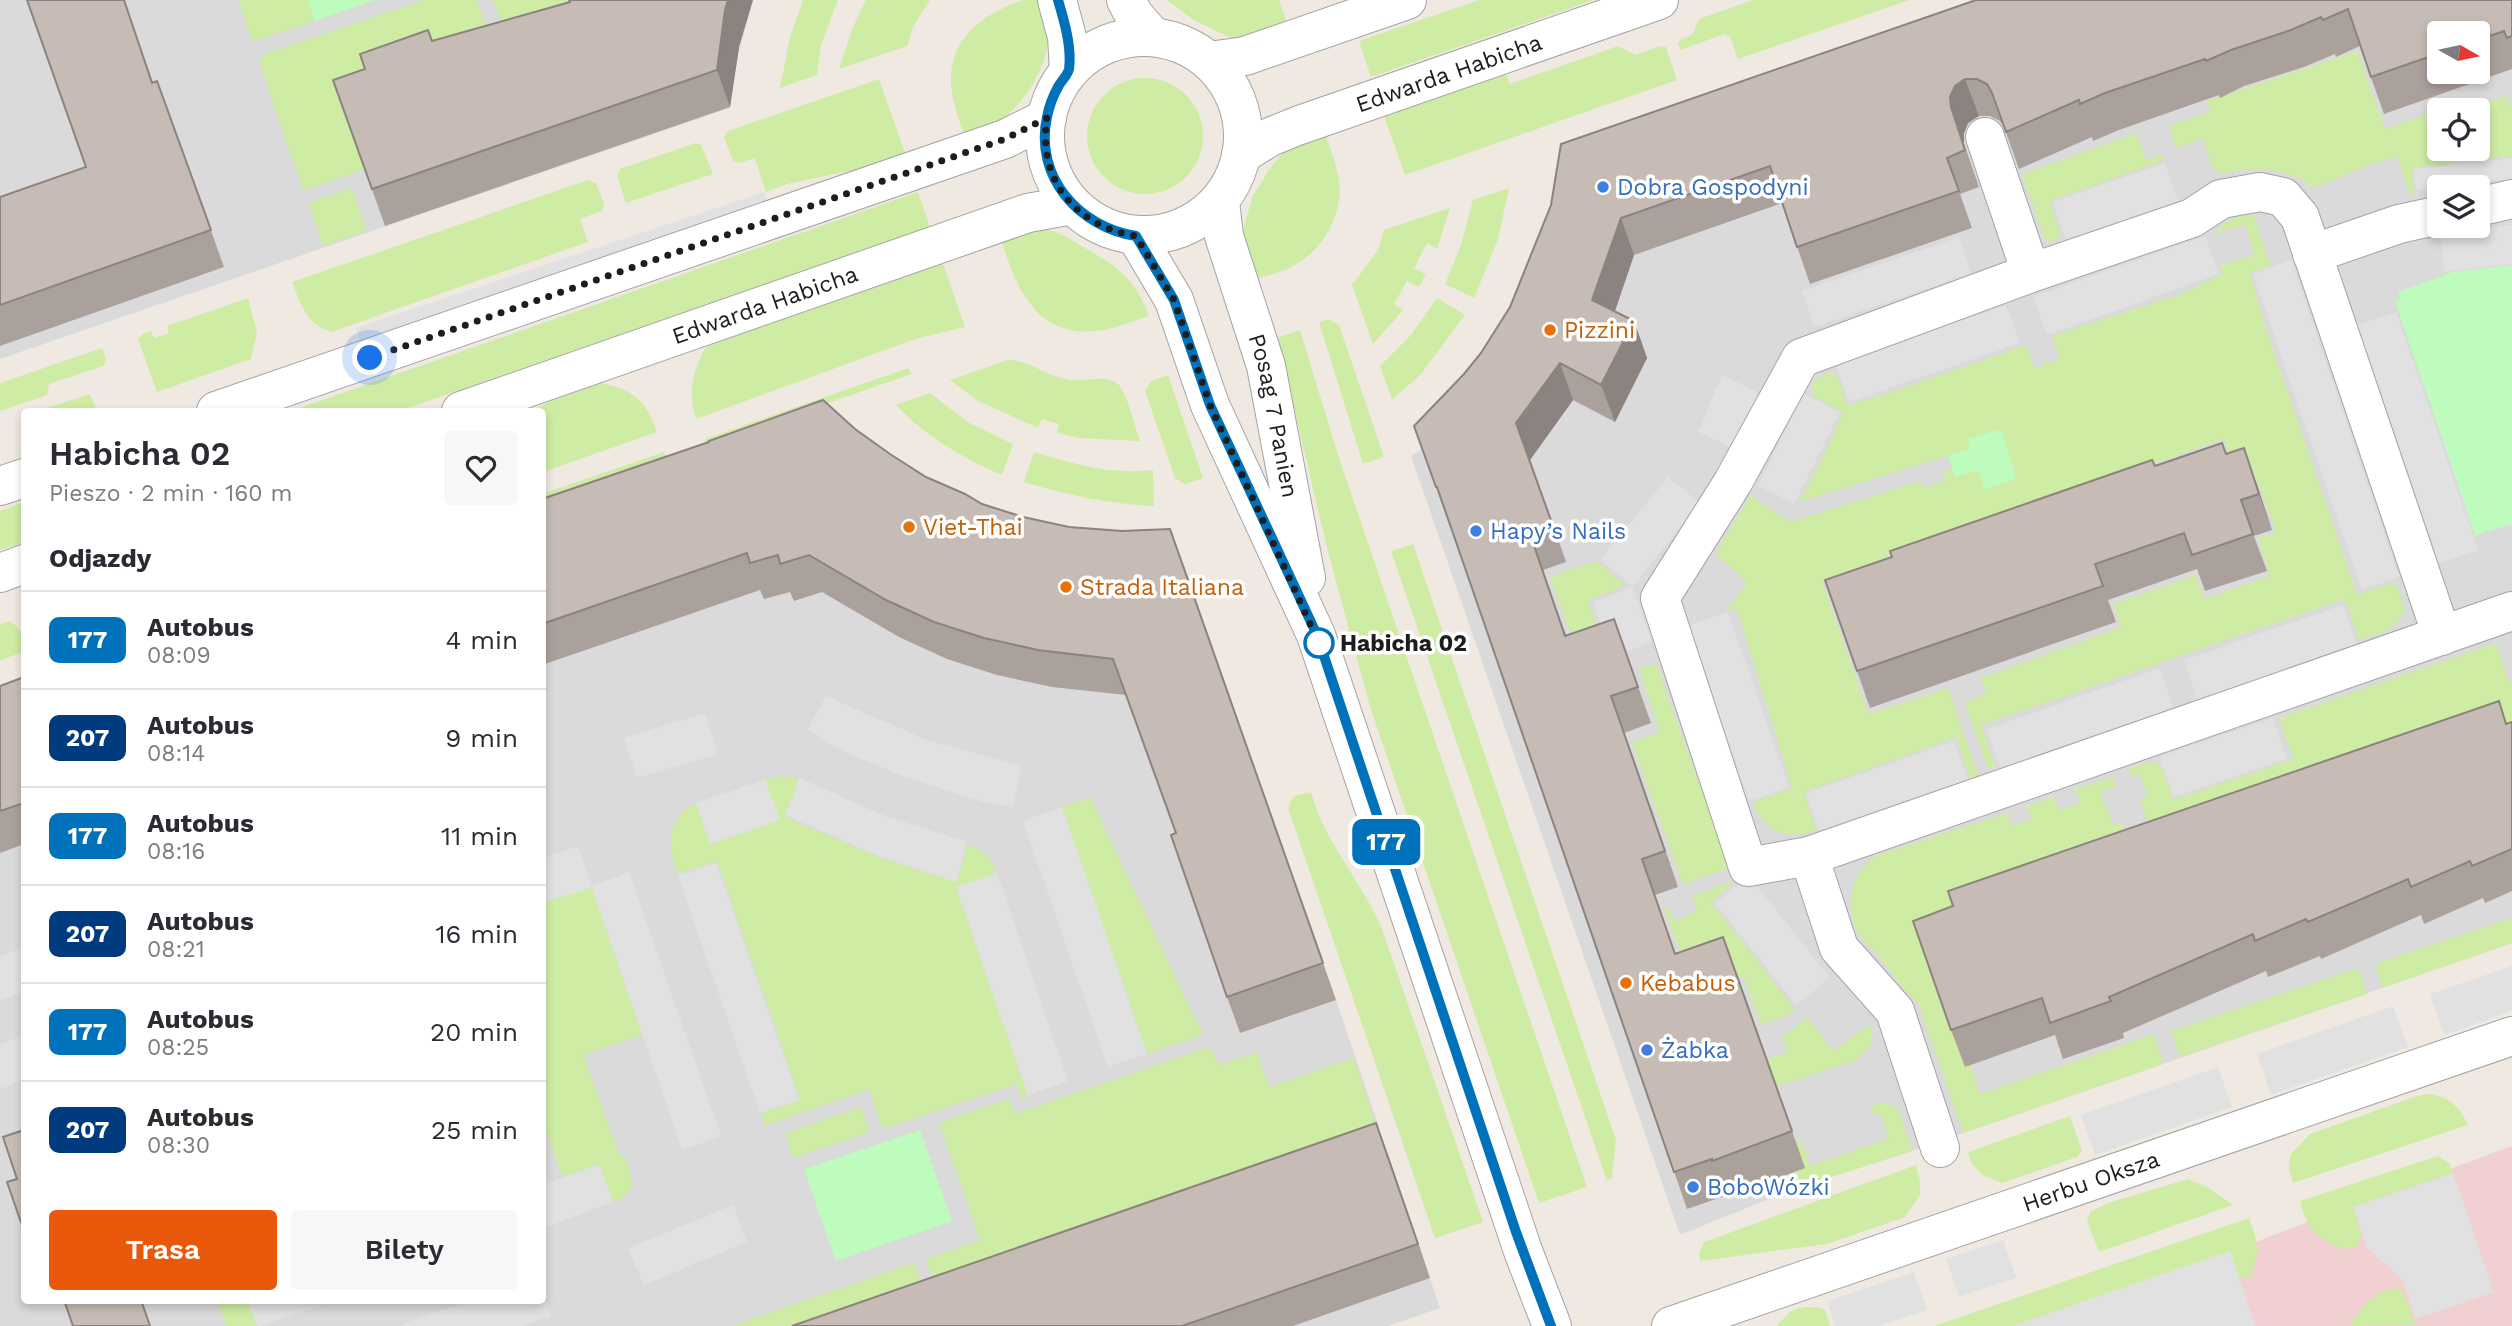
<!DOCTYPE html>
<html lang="pl">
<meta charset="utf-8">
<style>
body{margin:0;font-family:"Work Sans",sans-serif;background:#f7f7f7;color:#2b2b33;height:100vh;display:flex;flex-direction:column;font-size:26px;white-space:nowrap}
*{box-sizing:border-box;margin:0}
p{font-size:23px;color:#7c7c81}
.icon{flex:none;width:38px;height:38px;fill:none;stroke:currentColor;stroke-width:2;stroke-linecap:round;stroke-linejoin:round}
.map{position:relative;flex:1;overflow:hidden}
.sheet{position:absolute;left:21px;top:408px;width:525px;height:896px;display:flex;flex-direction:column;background:#fff;border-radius:7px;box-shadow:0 4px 10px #0003}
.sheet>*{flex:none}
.badge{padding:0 14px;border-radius:10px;font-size:24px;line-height:46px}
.needle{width:46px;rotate:99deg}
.fabs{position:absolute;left:2427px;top:21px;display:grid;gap:14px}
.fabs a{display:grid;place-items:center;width:63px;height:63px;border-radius:7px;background:#fff;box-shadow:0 4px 10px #0003;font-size:35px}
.you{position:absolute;width:35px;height:35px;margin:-18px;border:5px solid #fff;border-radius:50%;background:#1a73e8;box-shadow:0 0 0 10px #1a73e833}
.map>.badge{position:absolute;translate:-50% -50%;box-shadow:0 0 0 4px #fff}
h2{padding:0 28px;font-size:26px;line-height:63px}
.round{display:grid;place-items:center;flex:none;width:74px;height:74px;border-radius:7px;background:#f7f7f7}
.head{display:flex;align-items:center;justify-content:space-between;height:119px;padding:0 28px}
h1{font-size:33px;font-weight:600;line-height:52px}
.cta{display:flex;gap:14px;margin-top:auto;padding:14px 28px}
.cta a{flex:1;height:80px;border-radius:7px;background:#ea580c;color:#fff;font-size:28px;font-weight:600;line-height:80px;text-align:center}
.cta a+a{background:#f7f7f7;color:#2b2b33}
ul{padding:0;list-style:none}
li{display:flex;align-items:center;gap:21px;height:98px;padding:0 28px;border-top:2px solid #e1e1e2}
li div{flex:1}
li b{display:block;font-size:26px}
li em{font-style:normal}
li .badge{min-width:77px;font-weight:700;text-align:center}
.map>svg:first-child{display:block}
.residential{fill:#dbdada;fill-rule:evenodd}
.commercial{fill:#f1d0d2}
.grass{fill:#cfeca5}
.park{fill:#bdfcbc}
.parking{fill:#e1e1e1}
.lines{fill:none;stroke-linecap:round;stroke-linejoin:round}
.minor-casing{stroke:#a4a4a4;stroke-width:40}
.minor{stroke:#fff;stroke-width:38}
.wall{fill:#aba19c;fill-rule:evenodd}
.shaded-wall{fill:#8b837f}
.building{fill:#c7bbb5;stroke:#8b837f;stroke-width:2}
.line-casing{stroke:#fff;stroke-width:16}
.line{stroke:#0072bc;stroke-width:10}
.walk{stroke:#1d1d1d;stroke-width:7;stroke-dasharray:0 12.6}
.shop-dot{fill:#3f7fe0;stroke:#fff;stroke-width:2.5}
.food-dot{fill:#e8710a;stroke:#fff;stroke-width:2.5}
.stop-dot{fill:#fff;stroke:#0072bc;stroke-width:3.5}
.labels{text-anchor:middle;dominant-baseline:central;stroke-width:7;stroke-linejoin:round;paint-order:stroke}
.street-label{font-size:23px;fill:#1d1d1d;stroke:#fff}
.shop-label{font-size:23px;fill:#366cbe;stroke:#fff;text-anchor:start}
.food-label{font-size:23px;fill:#c56008;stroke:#fff;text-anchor:start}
.stop-label{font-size:23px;font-weight:bold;fill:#1d1d1d;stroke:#fff;text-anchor:start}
</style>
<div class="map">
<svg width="2512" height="1326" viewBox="0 0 2512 1326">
<rect width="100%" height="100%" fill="#efe9e2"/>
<!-- residential -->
<path class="residential" d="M0,0H753L735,67L730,108L0,359Z
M2512,0V943L1912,1151L1791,1190L1680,1235L1411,456L1431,443L1474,394L1559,188ZM2440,33H2478V72H2440ZM2440,110H2478V149H2440ZM2440,187H2478V226H2440Z
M543,525L995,526L1178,551L1336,1000L1440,1308L1388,1326H0V712L24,704V1300H542Z"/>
<!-- commercial -->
<path class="commercial" d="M2512,1146V1326H2013L2210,1259Z"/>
<!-- grass -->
<path class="grass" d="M238,0H308L315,21L257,40L251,38Z
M424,0H477L499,64L346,116L365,169L303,190L259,62L265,54Z
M493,0H628L513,58Z
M803,0H838L821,45L817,75L780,88L790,37Z
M866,0H930L913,27L907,46L839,69L853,27Z
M1023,0H1041C1044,12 1048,25 1048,38C1047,69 1022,108 995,124C986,130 975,133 965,137C959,120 952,102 951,84C949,37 984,14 1023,0Z
M1167,0H1279L1290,32L1233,39L1194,20Z
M1479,0H1594L1371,77L1359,41Z
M1753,0H1909L1738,59L1730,37L1725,34L1680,50L1678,44L1681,39L1692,35L1699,19Z
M1618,46L1635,55L1660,46L1666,47L1677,80L1405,175L1381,107L1506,75L1510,84Z
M2357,51L2385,129L2436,111L2439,118L2440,149H2478V110H2463L2507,96L2512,109V156L2412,168L2414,193L2411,197L2397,156L2364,167L2313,188C2292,167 2249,166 2222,174L2212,167L2203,138L2176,148L2169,126L2210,112L2207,101Z
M1087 136a58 58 0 1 1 116 0a58 58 0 1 1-116 0Z
M879,79L907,159L787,184L766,192L755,158L739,163L733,161L724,137L728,131Z
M1323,128C1329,145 1336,162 1339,180C1343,212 1326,246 1298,263C1285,272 1268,275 1252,280L1242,234L1252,198L1268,171L1286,148Z
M2136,133L2146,160L2162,154L2164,160L2049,201L2061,235L2054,243L2045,239L2022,174Z
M695,143L701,145L713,174L626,203L617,176L620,169Z
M588,180L596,183L604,204L602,211L580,219L588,242L331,332C306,324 301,305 292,282Z
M352,188L367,230L323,246L309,203Z
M1509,188L1498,239L1474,298L1445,284L1461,245L1473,200Z
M918,192L930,227L399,411H291Z
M1450,208L1437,249L1427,243L1414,268L1426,274L1419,287L1407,281L1394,304L1403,310L1373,344L1352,285L1378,250L1384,230Z
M2253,214L2271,266L2250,273L2266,329L2357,595L2395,582L2405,609C2395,632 2381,632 2359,640L2345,599L1981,725L1995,767L1988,769L1965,702L1986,694L1981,678L2121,627L2113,604L2196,575L2204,599L2270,576L2258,538L2276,532L2258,482L2240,488L2224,439L1822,580L1868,714L1948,688L1978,775L1970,778L1956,737L1804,792L1816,830C1786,840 1765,834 1753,802L1792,788L1737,609H1728L1747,581L1717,556V551L1750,496L1790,522L1921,481L1923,488L1945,481L1942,472L1953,469L1956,477L1978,469L2016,478L2000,429L1970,449L1799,502L1826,451L1843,412L1813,396L1812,384L1827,372L1837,375L1847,405L1889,393L2026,345L2034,368L2060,359L2052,336L2184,293L2222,274L2220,265L2254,255L2245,225L2213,234C2224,221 2236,217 2253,214Z
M1044,228C1059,232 1072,240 1085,248C1117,266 1136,280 1149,316C1132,321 1115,329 1097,331C1033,338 1014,282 999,233Z
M941,258L965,327L915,339L696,419C687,390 693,370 708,343Z
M248,298L257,332L251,359L157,392L138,339L143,334L151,331L154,338L169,333L167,326Z
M1437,298L1465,315L1421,374L1392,400L1380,366L1411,335Z
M1329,319L1339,325L1384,457L1363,464L1319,322Z
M1300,330L1338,455L1587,1187L1539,1203L1370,707L1328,552L1291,395L1271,340Z
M102,348L106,359L103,366L49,384L47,395L0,411V383Z
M1008,360C1029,360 1048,377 1070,380C1086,382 1106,374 1118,384C1127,392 1135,428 1140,441L1079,438L1057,433L1059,424L1042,419L1038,428L978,401L950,380Z
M908,368L912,374L706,445L705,439Z
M1168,375L1203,478L1185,484L1175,478L1145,391L1151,381Z
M594,382C629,387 646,398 657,432L543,472L542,411H533L577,385Z
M930,393L969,423L1013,444L1002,475C963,458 926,437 896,405Z
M90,394L97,411H38Z
M664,452L666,459L543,502L542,494Z
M1034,452C1074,464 1111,475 1153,470L1154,506C1109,504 1067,495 1024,482Z
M24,502V542L0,550V511Z
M1413,544L1616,1140L1612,1178L1607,1181L1391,551Z
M1596,561L1625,585L1588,601L1610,659L1584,670L1550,577Z
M9,621C21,627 25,638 24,652L0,660V624Z
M2496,643L2509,683H2512V732L2159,856L2140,799L2147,796L2140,774L2131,777L2129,771L2131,767L2157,762L2161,765L2173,800L2293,759L2279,718Z
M1656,664L1717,834L1739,864L1683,884L1632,742L1660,732L1639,669Z
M782,776L795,778L798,781L785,817L881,858L957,882L968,844L983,852L994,864L995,869L992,875L956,888L1028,1095L1022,1098L1017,1084L883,1129L869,1089L764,1126L762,1116L765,1112L800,1099L717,861L682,873L677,872C668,844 666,819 696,803L710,844L779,820L765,780Z
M2113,777L2116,786L2100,792L2113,825L2121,823L2136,865L1930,948L1980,1094L2154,1034L2163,1064L1963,1133L1918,1002C1903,990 1892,973 1880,958C1873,949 1863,942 1858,933C1843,904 1851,876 1875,856L2007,813L2012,826L2032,819L2027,806L2054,797L2059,810L2080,803L2075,789Z
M1311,792C1324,841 1362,882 1382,929L1483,1222L1435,1238L1288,808L1294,796Z
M1090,797L1203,1035L1147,1054L1062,807Z
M1738,879L1711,902L1795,1009L1784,1017L1761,1024L1743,976L1694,991L1664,908L1668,907L1675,921L1697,911L1692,896Z
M591,886L642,1035L583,1055L620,1156L625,1157C632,1179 640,1192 613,1202L599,1164L563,1177L543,1125V903Z
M2512,918V943L2382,988L2375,964Z
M2358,968L2367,994L2180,1057L2171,1031Z
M1807,1017L1833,1051L1869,1025L1873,1034L1869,1048L1856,1060L1770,1089L1762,1061L1788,1052L1782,1038Z
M1209,1047L1219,1065L1257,1052L1269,1087L1353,1058L1387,1156L944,1310L926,1259L980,1240L939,1123L1009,1099L1015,1114Z
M2429,1094C2450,1097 2459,1106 2468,1125L2293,1183L2289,1169L2290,1155L2310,1134L2417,1096Z
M1880,1103L1894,1106L1900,1114L1912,1151L1791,1190L1777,1150L1801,1141L1810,1166L1889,1138L1880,1113L1873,1115L1871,1106Z
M861,1107L869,1132L793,1158L785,1133Z
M2070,1116L2082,1151L2077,1157L2002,1183L1984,1176L1972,1164L1968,1152Z
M2438,1156L2449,1163L2453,1173L2353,1207L2361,1237L2357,1246L2350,1249C2319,1243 2307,1231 2300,1201Z
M1916,1165L1920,1180V1195L1905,1217L1827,1244L1700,1261L1699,1254L1704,1242Z
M2188,1179L2207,1187L2233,1205L2099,1252L2087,1221L2090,1212L2108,1203Z
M2249,1218C2259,1244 2260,1252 2250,1278H2238L2229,1252L2013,1326H1934Z
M914,1263L933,1314L898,1326H732Z
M2395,1287C2408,1293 2411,1312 2415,1325L2350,1326C2359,1309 2376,1291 2395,1287Z
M217,1300H247L257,1326H226Z
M1804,1307H1817L1825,1310L1830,1326H1776L1791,1311Z"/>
<!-- park -->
<path class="park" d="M308,0H374L315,21Z
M2512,265V524L2475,535L2395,301L2401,299L2398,292L2453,272Z
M2001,429L2016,479L1984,489L1978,470L1955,477L1948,456L1970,449L1968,439Z
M920,1130L952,1221L836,1261L804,1169Z"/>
<!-- parking -->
<path class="parking" d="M2512,158V179L2416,190L2414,169Z
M2165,163L2178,201L2065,240L2053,202Z
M764,192L770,210L363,349L356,328Z
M2512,225V264L2444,272L2440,233Z
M2205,236L2219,274L2047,335L2033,297Z
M1959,237L1971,274L1814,327L1802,291Z
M2291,260L2399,577L2362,590L2253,274Z
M2006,305L2020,343L1849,402L1835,364Z
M2396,312L2478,550L2439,563L2358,325Z
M1722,375L1758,392L1733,448L1698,432Z
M1804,394L1840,412L1794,504L1758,486Z
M1668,477L1700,503L1633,586L1600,560Z
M1632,587L1652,642L1612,657L1593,602Z
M2343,605L2357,645L2198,701L2184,660Z
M1728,612L1789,787L1749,801L1688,626Z
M2160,668L2174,709L2001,769L1987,729Z
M826,696L927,740L1021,766L1013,807L983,802L900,775L849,754L829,743L808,729Z
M705,713L718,754L637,778L624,738Z
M2273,718L2287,759L2174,797L2159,757Z
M1954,741L1968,779L1819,831L1806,793Z
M800,778L885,816L967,842L956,882L881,857L785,815Z
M765,780L780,820L710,844L696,803Z
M1062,807L1147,1054L1108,1067L1023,821Z
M578,846L592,886L629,872L721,1136L682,1150L592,887L543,903V858Z
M716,863L799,1100L760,1113L678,876Z
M997,873L1068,1081L1028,1095L956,887Z
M1749,876L1830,978L1796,1005L1715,903Z
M24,947V992L0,1000V956Z
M2512,966V1011L2444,1035L2430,994Z
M2393,1006L2408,1047L2271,1095L2257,1054Z
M24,1035V1080L0,1089V1044Z
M2218,1067L2232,1107L2095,1155L2081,1115Z
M599,1164L613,1202L543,1228V1185Z
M2453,1173L2494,1292L2416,1319L2403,1280L2367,1248L2353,1207Z
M733,1205L747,1242L644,1285L628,1248Z
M2003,1240L2016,1278L1959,1297L1946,1259Z
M2230,1251L2255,1326H2013L2030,1320Z
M1914,1272L1927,1310L1878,1326H1835L1827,1301Z
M543,1293L551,1316L523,1326H397L471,1300H542Z
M247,1300H337L261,1326H257Z"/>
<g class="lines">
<!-- minor casing -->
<g class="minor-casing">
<g id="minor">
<path d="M1057,0L1067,37L1069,71"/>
<path d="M1126,0L1134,15L1153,37"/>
<circle cx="1144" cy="136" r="99"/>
<path d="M1209,61L1245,56L1407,0"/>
<path d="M1985,137L2031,273"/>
<path id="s1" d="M1241,155L1270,137L1297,126L1659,0"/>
<path id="s2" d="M1220,201L1224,236L1266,366L1306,578"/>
<path d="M2478,207L2512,199"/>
<path d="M1136,236L1174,300L1210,405L1316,635L1523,1251L1552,1326"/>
<path d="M2312,254L2399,224L2440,215"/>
<path d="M216,411L1005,139L1047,118"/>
<path id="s3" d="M461,411L1028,213L1072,205"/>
<path d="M0,486L24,478"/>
<path d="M0,573L24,564"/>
<path d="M2442,636L2300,217L2283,197L2260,192L2221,199L2192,218L2031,273L1801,358L1733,482L1660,598L1748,867L1809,856L2512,611"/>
<path d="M1809,856L1839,948L1895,1011L1940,1148"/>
<path id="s4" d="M1671,1326L2512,1036"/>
</g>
</g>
<!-- minor -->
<use href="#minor" class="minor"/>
</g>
<!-- wall -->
<path class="wall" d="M27,0H124L153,83L157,81L224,267L0,346V197L86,167Z
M1976,0H2512V69L2384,114L2360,46L2336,57L2335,54L2304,67L2244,86L2220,98L2219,95L2119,130L2093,141L2092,137L2019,169L2004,127L2000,121L1990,116H1979L1968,123L1964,133V144L1979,187L1960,194L1972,228L1810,284L1782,203L1634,255L1615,311L1634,321L1647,358L1615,422L1573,400L1530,460L1566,562L1543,570L1566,635L1614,619L1651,723L1624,733L1678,887L1655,895L1675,954L1737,973L1805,1168L1726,1198L1725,1196L1687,1209L1450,524H1449L1414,426L1464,374L1481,353L1510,307L1551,205ZM2440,33H2478V72H2440Z
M570,2L739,47L730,107L385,226L333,80L365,69L432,41Z
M855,429L890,454L926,477L982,504L1184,566L1336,1000L1240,1033L1227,997L1176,833L1126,695L1052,687L997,675L947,659L899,637L822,592L794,601L790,592L764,599L760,590L542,665V499Z
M2226,454L2257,485L2272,530L2254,536L2267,571L2205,591L2197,569L2108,600L2116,622L1870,708L1825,580L2155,466Z
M24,677V844L0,853V686Z
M2512,722V891L2485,903L2483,898L2424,924L2421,915L2321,959L2320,956L2268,977L2266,971L2123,1033L2124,1038L2063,1059L2055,1035L1965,1067L1951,1030L2507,723Z
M1389,1158L1430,1278L1293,1326H792Z"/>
<!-- shaded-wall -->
<path class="shaded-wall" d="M728,0H753L739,47L730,107L717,70L725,10Z
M1965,79L1979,116L1968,123L1964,133V144L1979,187L1951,107L1950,97L1955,86Z
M1621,218L1634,255L1606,337L1592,300Z
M1634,321L1647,358L1615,422L1601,385Z
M1560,363L1573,400L1530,460L1566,562L1516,423Z
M2244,448L2257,485L2272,530L2259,494Z
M1611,696L1624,733L1678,887L1665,851Z
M1376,1123L1389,1158L1430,1278L1418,1244Z"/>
<!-- building -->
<path class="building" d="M27,0H124L152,83L157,81L211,230L0,305V197L86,167Z
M569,0H728L725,10L717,70L372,189L333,80L365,69L360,54L428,30L432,41L570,2Z
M1976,0H2512V36L2507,38L2504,31L2478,40V33H2440V53L2371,77L2348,9L2323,20L2321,17L2291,30L2231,50L2206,61L2205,59L2105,93L2080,104L2079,100L2006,132L1992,93L1987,84L1977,79H1965L1955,86L1950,97L1951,107L1965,150L1947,158L1959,191L1797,247L1770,166L1621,218L1592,300L1634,321L1601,385L1560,363L1516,423L1553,526L1530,534L1565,636L1614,619L1638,687L1611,696L1665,851L1642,859L1675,954L1723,937L1792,1131L1712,1161V1159L1674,1172L1437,487H1436L1414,426L1464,374L1481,353L1510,307L1551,205L1561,144Z
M823,400L855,429L890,454L926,477L965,494L982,504L1023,517L1069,527L1122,531L1170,529L1323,963L1227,997L1171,835L1176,833L1113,659L1038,650L984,638L934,622L886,600L809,555L780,564L778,555L750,563L747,553L542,624V499L709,442V441Z
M2222,443L2226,454L2244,448L2259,494L2241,500L2253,534L2192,555L2184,533L2095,564L2103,586L1857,671L1825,580L1892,557L1890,551L2152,460L2155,466Z
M24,677V803L0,811V686Z
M2499,701L2506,724L2512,722V849L2472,866L2470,861L2411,887L2408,879L2308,922L2306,919L2255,941L2253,934L2109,997L2111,1001L2050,1023L2042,998L1951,1030L1913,921L1953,906L1948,891Z
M1376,1123L1418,1244L1182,1326H792Z
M24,1130V1231L7,1182L17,1179L3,1137Z
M64,1300H141L150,1326H73Z"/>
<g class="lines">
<!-- line casing -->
<g class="line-casing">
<path id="line" d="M1058,0C1064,20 1072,47 1069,69C1068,75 1061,81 1058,87C1053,96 1049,107 1047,117C1034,177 1079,227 1136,236L1174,300L1210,405L1317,635L1516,1232L1551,1326"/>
</g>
<!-- line -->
<use href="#line" class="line"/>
<!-- walk -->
<path class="walk" d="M370,358L1005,139L1047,118C1037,180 1076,226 1136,236L1174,300L1210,405L1319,643"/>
</g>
<!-- markers -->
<g class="shop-dot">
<circle cx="1603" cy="187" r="7"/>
<circle cx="1476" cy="531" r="7"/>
<circle cx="1647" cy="1050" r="7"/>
<circle cx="1693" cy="1187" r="7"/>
</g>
<g class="food-dot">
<circle cx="1550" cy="330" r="7"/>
<circle cx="909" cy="527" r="7"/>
<circle cx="1066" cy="587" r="7"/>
<circle cx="1626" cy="983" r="7"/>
</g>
<circle class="stop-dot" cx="1319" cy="643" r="14"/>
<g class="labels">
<!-- street labels -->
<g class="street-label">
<text stroke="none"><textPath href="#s1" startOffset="224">Edwarda Habicha</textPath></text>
<text stroke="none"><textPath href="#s3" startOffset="322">Edwarda Habicha</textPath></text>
<text stroke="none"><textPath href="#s2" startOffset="222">Posag 7 Panien</textPath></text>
<text stroke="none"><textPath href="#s4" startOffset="444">Herbu Oksza</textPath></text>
</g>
<!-- shop labels -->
<g class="shop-label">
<text x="1617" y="187">Dobra Gospodyni</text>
<text x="1490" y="531">Hapy’s Nails</text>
<text x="1661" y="1050">Żabka</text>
<text x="1707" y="1187">BoboWózki</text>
</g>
<!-- food labels -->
<g class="food-label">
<text x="1564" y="330">Pizzini</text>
<text x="923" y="527">Viet-Thai</text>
<text x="1080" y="587">Strada Italiana</text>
<text x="1640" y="983">Kebabus</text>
</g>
<!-- stop labels -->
<g class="stop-label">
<text x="1340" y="643">Habicha 02</text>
</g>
</g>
</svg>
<div class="fabs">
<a><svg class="needle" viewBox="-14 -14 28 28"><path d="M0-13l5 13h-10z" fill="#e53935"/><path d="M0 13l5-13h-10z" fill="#7c7c81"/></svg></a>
<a><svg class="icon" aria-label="locate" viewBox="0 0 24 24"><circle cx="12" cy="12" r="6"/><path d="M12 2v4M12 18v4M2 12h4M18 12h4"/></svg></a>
<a><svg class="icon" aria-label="layers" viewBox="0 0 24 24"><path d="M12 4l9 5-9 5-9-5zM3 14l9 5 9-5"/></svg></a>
</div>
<div class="you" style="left:370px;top:358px"></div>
<b class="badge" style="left:1386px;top:842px;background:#0072bc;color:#fff">177</b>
<section class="sheet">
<div class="head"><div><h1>Habicha 02</h1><p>Pieszo · 2 min · 160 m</p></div><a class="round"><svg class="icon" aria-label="heart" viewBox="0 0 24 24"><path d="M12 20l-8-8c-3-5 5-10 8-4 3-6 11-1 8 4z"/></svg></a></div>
<h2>Odjazdy</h2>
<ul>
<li><span class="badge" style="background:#0072bc;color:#fff">177</span><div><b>Autobus</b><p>08:09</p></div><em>4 min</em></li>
<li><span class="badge" style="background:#003b80;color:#fff">207</span><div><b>Autobus</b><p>08:14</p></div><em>9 min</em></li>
<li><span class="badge" style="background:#0072bc;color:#fff">177</span><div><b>Autobus</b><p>08:16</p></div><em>11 min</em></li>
<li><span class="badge" style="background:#003b80;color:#fff">207</span><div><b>Autobus</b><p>08:21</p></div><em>16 min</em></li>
<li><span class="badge" style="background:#0072bc;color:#fff">177</span><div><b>Autobus</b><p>08:25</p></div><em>20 min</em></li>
<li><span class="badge" style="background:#003b80;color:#fff">207</span><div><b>Autobus</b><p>08:30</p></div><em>25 min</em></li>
</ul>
<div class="cta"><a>Trasa</a><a>Bilety</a></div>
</section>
</div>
